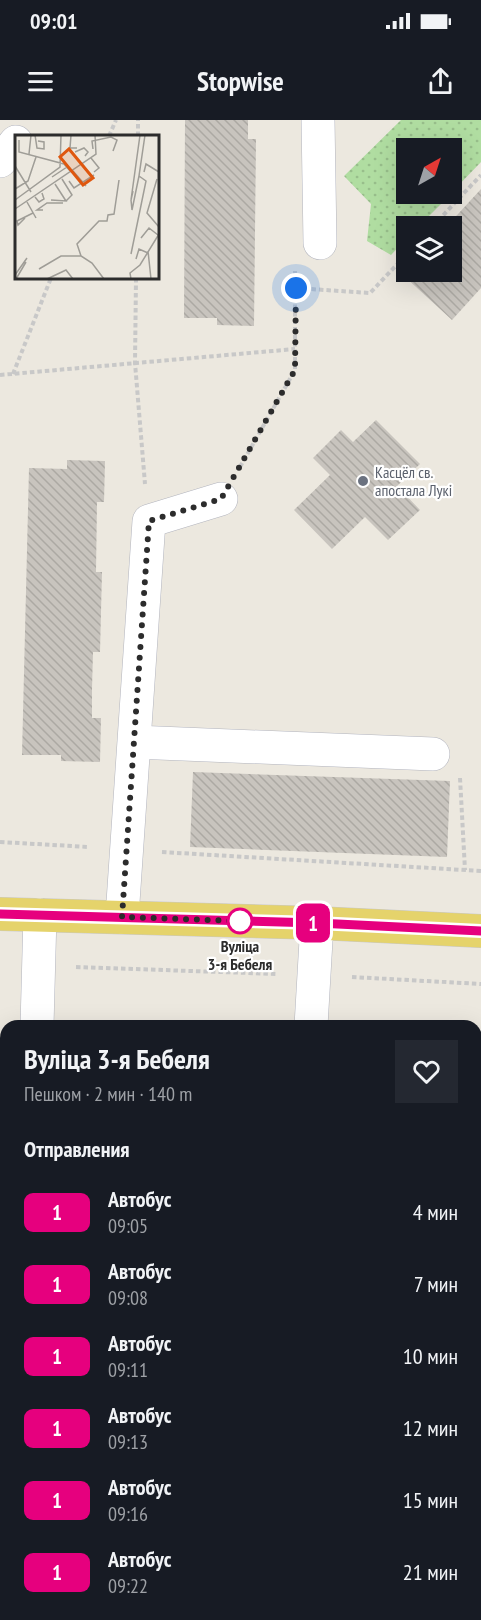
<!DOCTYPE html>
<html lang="ru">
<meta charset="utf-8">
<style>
body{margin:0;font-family:"PT Sans Narrow",sans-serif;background:#242831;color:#f1f3f6;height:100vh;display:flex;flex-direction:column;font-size:22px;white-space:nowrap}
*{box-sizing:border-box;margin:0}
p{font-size:20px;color:#9ea1a6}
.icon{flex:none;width:33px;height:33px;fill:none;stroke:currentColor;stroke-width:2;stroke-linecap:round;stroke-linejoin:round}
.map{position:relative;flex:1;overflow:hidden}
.side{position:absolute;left:0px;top:900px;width:482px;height:600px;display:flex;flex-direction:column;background:#171b24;border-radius:18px 18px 0 0;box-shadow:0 6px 24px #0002}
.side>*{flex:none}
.badge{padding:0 12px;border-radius:9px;font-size:21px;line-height:39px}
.needle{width:39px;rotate:39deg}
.tools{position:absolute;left:396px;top:18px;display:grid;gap:12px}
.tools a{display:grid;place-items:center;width:66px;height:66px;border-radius:0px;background:#171b24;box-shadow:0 6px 24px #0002;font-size:30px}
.you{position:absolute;width:30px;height:30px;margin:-15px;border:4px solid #fff;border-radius:50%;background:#1a73e8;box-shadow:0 0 0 9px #1a73e833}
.map>.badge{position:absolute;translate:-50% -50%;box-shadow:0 0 0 3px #fff}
h2{padding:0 24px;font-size:22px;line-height:54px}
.round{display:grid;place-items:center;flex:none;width:63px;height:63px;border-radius:0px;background:#242831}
.summary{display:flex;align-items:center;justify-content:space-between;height:102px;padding:0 24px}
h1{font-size:28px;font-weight:800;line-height:45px}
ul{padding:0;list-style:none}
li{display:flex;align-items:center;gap:18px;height:72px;padding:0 24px}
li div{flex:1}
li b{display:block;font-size:22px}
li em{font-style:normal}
li .badge{min-width:66px;font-weight:700;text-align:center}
.status{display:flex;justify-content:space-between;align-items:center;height:42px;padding:0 30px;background:#171b24;direction:ltr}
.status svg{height:16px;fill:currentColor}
header{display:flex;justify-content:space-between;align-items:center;height:78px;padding:0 24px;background:#171b24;font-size:27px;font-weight:800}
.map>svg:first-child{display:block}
.grass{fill:url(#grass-dots)}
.building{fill:url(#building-back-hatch)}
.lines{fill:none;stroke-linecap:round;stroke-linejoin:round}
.minor-casing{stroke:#b2b4be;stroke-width:34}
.major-casing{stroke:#c8c8c8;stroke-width:34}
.path{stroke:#c8c8c8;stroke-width:4;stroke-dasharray:4.5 3;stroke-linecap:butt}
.minor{stroke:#fff;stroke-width:33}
.major{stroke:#e5d36b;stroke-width:33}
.line-casing{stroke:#fff;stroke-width:14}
.line{stroke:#e6007e;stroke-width:9}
.walk{stroke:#2c2c2c;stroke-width:6;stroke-dasharray:0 10.8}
.worship-dot{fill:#6b7280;stroke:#fff;stroke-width:2}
.stop-dot{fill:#fff;stroke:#e6007e;stroke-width:3}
.labels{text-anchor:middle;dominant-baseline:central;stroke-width:4.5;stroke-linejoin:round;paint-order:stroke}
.worship-label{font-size:16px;fill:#5b616d;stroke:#fff;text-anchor:start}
.stop-label{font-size:16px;font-weight:bold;fill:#2c2c2c;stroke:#fff}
.inset-road{fill:none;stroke:#9f9d97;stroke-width:1.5}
.view{fill:#df570e;fill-opacity:0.15;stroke:#df570e;stroke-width:3}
.inset-edge{fill:none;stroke:#2c2c2c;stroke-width:3}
</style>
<div class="status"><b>09:01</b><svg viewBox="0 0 49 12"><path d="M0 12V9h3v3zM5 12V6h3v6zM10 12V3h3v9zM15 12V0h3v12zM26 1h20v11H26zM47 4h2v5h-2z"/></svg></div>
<header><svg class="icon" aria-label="menu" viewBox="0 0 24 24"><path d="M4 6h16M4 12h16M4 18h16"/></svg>Stopwise<svg class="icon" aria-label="share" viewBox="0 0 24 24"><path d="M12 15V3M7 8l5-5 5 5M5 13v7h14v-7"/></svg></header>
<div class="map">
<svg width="481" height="1500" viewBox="0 0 481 1500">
<defs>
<pattern id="grass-dots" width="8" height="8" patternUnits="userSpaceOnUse" patternTransform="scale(1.5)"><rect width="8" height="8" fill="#b0dda1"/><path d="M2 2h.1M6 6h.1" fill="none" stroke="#98be8b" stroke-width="1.8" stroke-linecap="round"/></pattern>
<pattern id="building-back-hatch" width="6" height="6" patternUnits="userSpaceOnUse" patternTransform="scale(1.5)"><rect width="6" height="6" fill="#c8c4be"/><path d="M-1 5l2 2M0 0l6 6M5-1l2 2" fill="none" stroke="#aca9a3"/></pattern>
</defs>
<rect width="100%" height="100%" fill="#ece8df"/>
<!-- grass -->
<path class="grass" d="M401,0H481V42L452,72V28H406V74H451L419,106H406V119L391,135L367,121L371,84L344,56Z"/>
<!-- building -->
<path class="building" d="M185,0H248V19H256L254,206L217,205V198H184Z
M481,69V168L452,200L403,155L406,150L452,152V106H447Z
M376,300L420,344L397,366L420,390L388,420L365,397L332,429L294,390L330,355L313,338L341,310L353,322Z
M67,340L105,341L104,382H97L96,452H102L100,532H93L92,569V598H101L100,642L61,641V635H22L29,348L67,349Z
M193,652L450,661L447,737L190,727Z"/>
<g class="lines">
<!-- minor casing -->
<g class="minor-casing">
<path id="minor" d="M318,0L320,123
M0,41L16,22
M134,622L433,634
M122,797L149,401L221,379
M37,906L40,795
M311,906L317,803
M476,936H481
M0,1323H6
M476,1334H481
M65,1494V1500"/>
</g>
<!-- major casing -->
<g class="major-casing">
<path id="major" d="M0,794L317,803L481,811"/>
</g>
<!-- path -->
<path class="path" d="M109,16L116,0
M138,16V0
M433,106L481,55
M295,151V168
M136,158L135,243L145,364
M13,254L51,158
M0,255L295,229
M240,347L295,250V168L370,173L406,135
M460,658L465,750
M0,722L89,727
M162,732L481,751
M76,847L278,854
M352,857L481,864"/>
<!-- minor -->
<use href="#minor" class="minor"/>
<!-- major -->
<use href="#major" class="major"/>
</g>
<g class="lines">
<!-- line casing -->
<g class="line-casing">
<path id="line" d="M0,794L317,803L481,811"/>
</g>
<!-- line -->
<use href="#line" class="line"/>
<!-- walk -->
<path class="walk" d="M240,801L122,797L149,401L221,379L295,250L296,168"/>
</g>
<!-- markers -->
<circle class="worship-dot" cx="363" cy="361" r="6"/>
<circle class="stop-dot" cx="240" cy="801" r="12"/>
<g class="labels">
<!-- worship labels -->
<g class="worship-label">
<text x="375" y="352">Касцёл св.<tspan x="375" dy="18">апостала Лукі</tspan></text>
</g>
<!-- stop labels -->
<g class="stop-label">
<text x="240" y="826">Вуліца<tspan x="240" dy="18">3-я Бебеля</tspan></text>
</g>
</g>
<!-- overview -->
<g transform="translate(15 15)">
<rect width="144" height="144" fill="#ece8df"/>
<path class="inset-road" d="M20,0L22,13L29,14V7L23,6M56,0L55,13H62M4,5V17L49,29L56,37M78,14L77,6L96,2L102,5L98,16M60,17L69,13L73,17L70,21M14,19L16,0M76,23L84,33L79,37M0,31L16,57M58,36L71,51M129,37L131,29L144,37M37,42L52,32M47,44L57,60L51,66M142,44L132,78L144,92M54,46L59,53L79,40M0,54L13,46L21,22M118,56L116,65L125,0M20,62L24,67L29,64L27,58M0,65L45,32L46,0M36,65L51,66L40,49M116,65L117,75L124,41M12,67L21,83M0,74L81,19L80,0M28,75H22L32,68H48M10,83L3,90L2,86L18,78M126,103L134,93L143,100M133,116L136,144M116,119L131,46L124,41L130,0M121,124L124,114L133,118M24,134L46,121H66M0,140L12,123M1,144L11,127M32,144L51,135L58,144M89,144L77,128L66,121L62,109L84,86H92L93,80L99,79L104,45M116,144L115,138L125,130L144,99"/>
<path class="view" d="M54,14L78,43L68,50L45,22Z"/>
<rect width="144" height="144" class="inset-edge"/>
</g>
</svg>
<div class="tools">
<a><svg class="needle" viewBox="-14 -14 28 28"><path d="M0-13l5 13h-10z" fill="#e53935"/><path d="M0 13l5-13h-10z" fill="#9ea1a6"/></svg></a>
<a><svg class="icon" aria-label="layers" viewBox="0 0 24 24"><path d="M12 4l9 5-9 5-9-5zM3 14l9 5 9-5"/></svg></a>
</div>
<div class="you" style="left:296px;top:168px"></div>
<b class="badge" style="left:313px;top:803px;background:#e6007e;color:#fff">1</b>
<section class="side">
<div class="summary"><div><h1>Вуліца 3-я Бебеля</h1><p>Пешком · 2 мин · 140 m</p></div><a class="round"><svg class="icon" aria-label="heart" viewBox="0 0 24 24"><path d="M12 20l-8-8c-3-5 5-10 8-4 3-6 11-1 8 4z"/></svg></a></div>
<h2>Отправления</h2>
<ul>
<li><span class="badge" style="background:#e6007e;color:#fff">1</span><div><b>Автобус</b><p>09:05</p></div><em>4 мин</em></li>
<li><span class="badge" style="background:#e6007e;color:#fff">1</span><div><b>Автобус</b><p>09:08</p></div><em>7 мин</em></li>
<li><span class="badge" style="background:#e6007e;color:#fff">1</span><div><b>Автобус</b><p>09:11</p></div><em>10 мин</em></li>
<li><span class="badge" style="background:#e6007e;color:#fff">1</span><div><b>Автобус</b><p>09:13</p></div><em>12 мин</em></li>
<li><span class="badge" style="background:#e6007e;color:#fff">1</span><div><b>Автобус</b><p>09:16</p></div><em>15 мин</em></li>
<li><span class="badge" style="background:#e6007e;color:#fff">1</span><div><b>Автобус</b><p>09:22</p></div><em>21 мин</em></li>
</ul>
</section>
</div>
